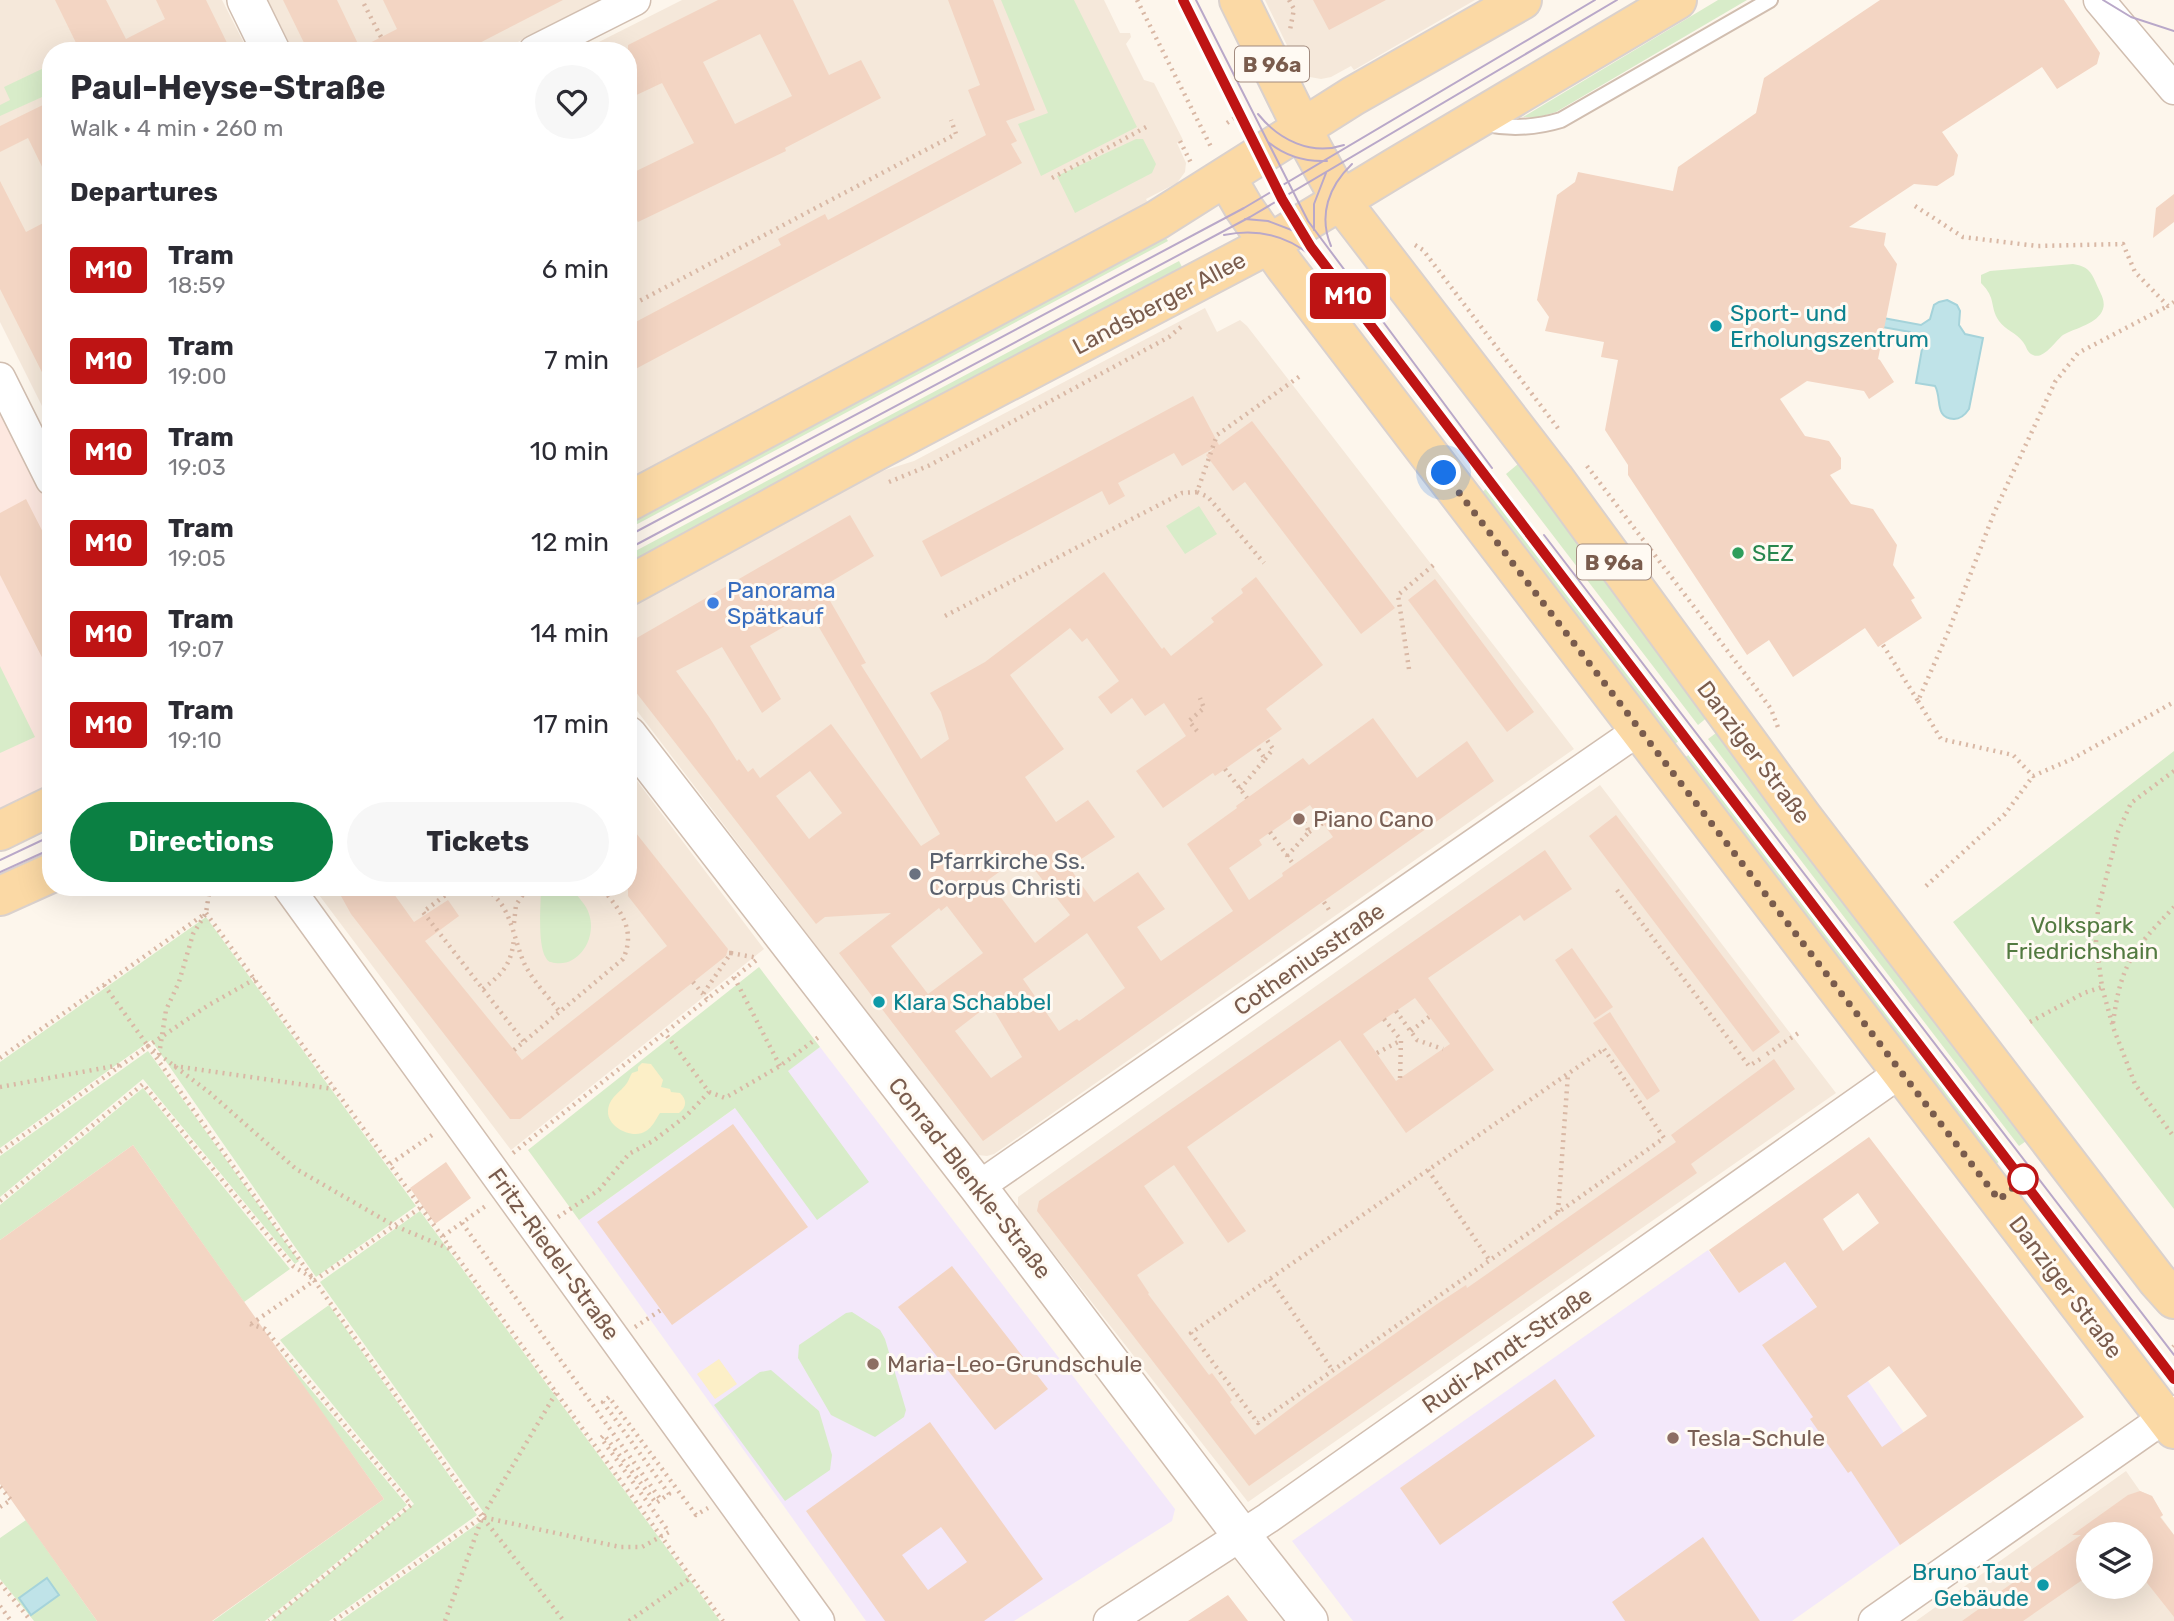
<!DOCTYPE html>
<meta charset="utf-8">
<style>
body{margin:0;font-family:Rubik,sans-serif;background:#f7f7f7;color:#2b2b33;height:100vh;display:flex;flex-direction:column;font-size:26px;white-space:nowrap}
*{box-sizing:border-box;margin:0}
p{font-size:23px;color:#7c7c81}
.icon{flex:none;width:38px;height:38px;fill:none;stroke:currentColor;stroke-width:2;stroke-linecap:round;stroke-linejoin:round}
.map{position:relative;flex:1;overflow:hidden}
.side{position:absolute;left:42px;top:42px;width:595px;height:854px;display:flex;flex-direction:column;background:#fff;border-radius:28px;box-shadow:0 7px 28px #0002}
.side>*{flex:none}
.badge{padding:0 14px;border-radius:5px;font-size:24px;line-height:46px}
.fabs{position:absolute;left:2076px;top:1522px;display:grid;gap:14px}
.fabs a{display:grid;place-items:center;width:77px;height:77px;border-radius:50%;background:#fff;box-shadow:0 7px 28px #0002;font-size:35px}
.you{position:absolute;width:35px;height:35px;margin:-18px;border:5px solid #fff;border-radius:50%;background:#1a73e8;box-shadow:0 0 0 10px #1a73e833}
.map>.badge{position:absolute;translate:-50% -50%;box-shadow:0 0 0 4px #fff}
h2{padding:0 28px;font-size:26px;line-height:63px}
.round{display:grid;place-items:center;flex:none;width:74px;height:74px;border-radius:37px;background:#f7f7f7}
.overview{display:flex;align-items:center;justify-content:space-between;height:119px;padding:0 28px}
h1{font-size:33px;font-weight:700;line-height:52px}
.action{display:flex;gap:14px;margin-top:auto;padding:14px 28px}
.action a{flex:1;height:80px;border-radius:42px;background:#0b8043;color:#fff;font-size:28px;font-weight:700;line-height:80px;text-align:center}
.action a+a{background:#f7f7f7;color:#2b2b33}
ul{padding:0;list-style:none}
li{display:flex;align-items:center;gap:21px;height:91px;padding:0 28px}
li div{flex:1}
li b{display:block;font-size:26px}
li em{font-style:normal}
li .badge{min-width:77px;font-weight:700;text-align:center}
.map>svg:first-child{display:block}
.residential{fill:#f5e8da;fill-rule:evenodd}
.commercial{fill:#fde8e0}
.education{fill:#f3e8fa}
.green{fill:#d8ecc9}
.sand{fill:#fcefc7}
.water{fill:#bfe3e8;stroke:#a5d3da;stroke-width:2}
.building{fill:#f3d5c3;fill-rule:evenodd}
.lines{fill:none;stroke-linecap:round;stroke-linejoin:round}
.service-casing{stroke:#d1beb0;stroke-width:18}
.minor-casing{stroke:#d1beb0;stroke-width:33}
.tertiary-casing{stroke:#d1beb0;stroke-width:40}
.primary-casing{stroke:#dad1cd;stroke-width:42}
.path{stroke:#d9b8a5;stroke-width:4.5;stroke-dasharray:2 5;stroke-linecap:butt}
.service{stroke:#fff;stroke-width:14}
.minor{stroke:#fff;stroke-width:30}
.tertiary{stroke:#fff;stroke-width:37}
.primary{stroke:#fbd9a5;stroke-width:38}
.tram{stroke:#b9a8c9;stroke-width:2}
.line-casing{stroke:#fff;stroke-width:16}
.line{stroke:#be1414;stroke-width:10}
.walk{stroke:#7a5c4d;stroke-width:7;stroke-dasharray:0 12.6}
.culture-dot{fill:#0f9aa8;stroke:#fffaf3;stroke-width:2.5}
.leisure-dot{fill:#2e9e5b;stroke:#fffaf3;stroke-width:2.5}
.shop-dot{fill:#3f7fe0;stroke:#fffaf3;stroke-width:2.5}
.education-dot{fill:#8d6e63;stroke:#fffaf3;stroke-width:2.5}
.worship-dot{fill:#6b7280;stroke:#fffaf3;stroke-width:2.5}
.stop-dot{fill:#fff;stroke:#be1414;stroke-width:3.5}
.labels{text-anchor:middle;dominant-baseline:central;stroke-width:6;stroke-linejoin:round;paint-order:stroke}
.shield{fill:#fffaf3;stroke:#a28b7f;stroke-width:2}
.shield-label{font-size:21px;font-weight:bold;fill:#7a5c4d}
.street-label{font-size:23px;fill:#7a5c4d;stroke:#fffaf3}
.culture-label{font-size:23px;fill:#0d838f;stroke:#fffaf3;text-anchor:start}
.leisure-label{font-size:23px;fill:#27864d;stroke:#fffaf3;text-anchor:start}
.shop-label{font-size:23px;fill:#366cbe;stroke:#fffaf3;text-anchor:start}
.education-label{font-size:23px;fill:#785e54;stroke:#fffaf3;text-anchor:start}
.worship-label{font-size:23px;fill:#5b616d;stroke:#fffaf3;text-anchor:start}
.park-label{font-size:23px;fill:#537a41;stroke:#fffaf3}
</style>
<div class="map">
<svg width="2174" height="1621" viewBox="0 0 2174 1621">
<rect width="100%" height="100%" fill="#fdf6ec"/>
<!-- residential -->
<path class="residential" d="M0,0H222L248,51H51V430L44,418L46,414L0,322Z
M268,0H601L500,51H293Z
M682,0H1104L1120,33H1130L1131,37L1126,44L1144,80L1154,83L1183,140L1177,143L1186,163L1185,172L1177,183L1146,199L1149,205L628,483V51H581Z
M1265,0H1475L1354,70L1351,66L1331,77L1321,79L1310,77L1298,68Z
M1205,308L1217,332L1240,320L1247,326L1574,749L994,1154L987,1156L978,1155L971,1149L628,699V601L860,478L914,461Z
M628,769L764,949L511,1150L313,887H628Z
M1600,785L1836,1093L1248,1502L1022,1213L1018,1206V1197Z
M2126,1471L2140,1491L2152,1496L2163,1515L2161,1517L2174,1535V1621H1916ZM2088,1535H2140V1587H2088Z"/>
<!-- commercial -->
<path class="commercial" d="M0,411L51,512V788L0,814Z"/>
<!-- education -->
<path class="education" d="M820,1047L1175,1509L1172,1521L1014,1621H866L579,1220Z
M1708,1250L1739,1292L1785,1262L1955,1506L1792,1621H1353L1292,1541Z"/>
<!-- green -->
<path class="green" d="M1001,0H1074L1137,127L1041,176L1018,124L1048,113Z
M1718,0H1747L1556,112L1539,117H1523Z
M46,67L51,77V93L0,116V105L10,100L4,87Z
M1136,139H1143L1156,164L1152,173L1075,213L1057,176Z
M1164,235L1168,241L628,529V520Z
M1179,261L1183,269L628,564V555Z
M2073,264C2087,266 2091,271 2096,283C2099,291 2106,300 2103,309C2098,324 2075,328 2063,335C2055,341 2044,360 2033,355C2027,353 2027,347 2023,342C2017,333 2005,330 1999,321C1989,306 1997,299 1981,283V275L1990,271Z
M1518,464L1709,716L1698,725L1506,474Z
M1487,488L1680,740L1668,749L1476,497Z
M1199,506L1217,534L1185,554L1166,526Z
M0,666L35,737L0,753Z
M1720,730L2032,1137L2019,1146L1708,739Z
M2174,751V1209L1953,922Z
M1690,754L2001,1160L1989,1170L1678,762Z
M541,887H570C577,896 586,904 589,914C597,937 580,967 555,963C550,962 548,962 546,958C537,944 541,904 541,887Z
M206,917L416,1206L316,1277L151,1040L0,1148V1062Z
M759,967L820,1047L788,1071L869,1182L817,1220L735,1108L579,1220L528,1150Z
M148,1051L299,1261L295,1264L143,1079L0,1197V1156Z
M143,1088L290,1269L244,1302L133,1145L0,1240V1205Z
M420,1211L720,1621H340L487,1517L320,1282Z
M329,1305L477,1515L329,1621H271L414,1504L280,1340Z
M852,1312L880,1330L885,1339L906,1410L904,1417L875,1437L831,1415L798,1358L799,1345L846,1313Z
M273,1344L407,1505L265,1621H213L384,1499Z
M771,1370L819,1411L832,1455L830,1470L785,1501L714,1405L760,1372Z
M26,1520L97,1621H34L0,1579V1538Z"/>
<!-- sand -->
<path class="sand" d="M642,1063L651,1064L663,1080L661,1087L670,1089L671,1092L680,1093C687,1100 687,1107 679,1113H660C656,1119 652,1128 646,1131C633,1140 607,1127 608,1111C609,1097 620,1093 627,1083C629,1080 630,1076 632,1073L638,1071V1067Z
M719,1359L737,1384L715,1399L697,1374Z"/>
<!-- water -->
<path class="water" d="M1947,300L1957,305L1960,311L1959,325L1965,334L1983,338L1969,409C1965,415 1961,419 1954,419C1934,419 1942,397 1935,386L1916,383L1922,349L1910,332L1882,327L1883,318L1921,325L1930,319L1934,305L1939,302Z
M47,1578L59,1595L31,1615L19,1598Z"/>
<!-- building -->
<path class="building" d="M55,0H106L126,39L165,19L156,0H206L231,51H80Z
M283,0H337L360,48L397,29L383,0H563L464,51H308Z
M718,0H793L829,75L861,60L881,98L785,148L786,151L638,222L628,203V175L694,143L662,83L628,99V45ZM760,34L792,96L735,124L703,62Z
M948,0H993L1035,110L1006,121L1017,141L1011,144L1022,163L628,373V326L781,245L778,239L825,214L828,220L986,135L968,90L980,85Z
M1313,0H1386L1329,30Z
M1880,0H2064L2100,53L2097,64L2057,89L2042,67L1942,132L1958,155L1954,175L1937,186L1914,184L1849,227L1886,233L1884,245L1897,264L1878,359L1880,360L1894,382L1869,399L1864,391L1807,381L1780,399L1805,436L1829,441L1841,458V469L1830,475L1851,504L1873,509L1897,545L1893,565L1915,598L1911,600L1922,618L1878,647L1865,628L1793,677L1769,640L1747,655L1628,475V465L1605,430L1618,360L1601,357L1604,342L1545,331L1549,317L1537,300L1557,195L1575,182L1578,172L1673,191L1678,167L1756,113L1764,78Z
M51,101V185L28,138L0,152V126Z
M0,181L26,232L51,219V390L0,289Z
M2174,194V222L2153,238L2156,208Z
M1193,396L1219,445L1252,421L1395,608L1361,634L1245,482L1233,491L1206,455L1216,447L1182,466L1174,453L1118,483L1125,496L1109,505L1102,491L941,577L922,541Z
M26,499L51,548V675L0,575V513Z
M850,515L874,556L822,587L866,663L861,665L921,759L949,739L941,712L930,693L985,662L1104,572L1162,649L1164,647L1171,656L1214,622L1211,618L1243,593L1241,589L1256,577L1323,665L1266,709L1282,729L1215,776L1213,773L1163,808L1136,771L1186,736L1164,703L1145,716L1132,698L1111,714L1098,697L1119,681L1087,638L1082,642L1070,628L1010,675L1064,749L1025,777L1056,822L1088,800L1115,837L1069,867L1094,902L1138,872L1165,909L1137,927L1161,961L1233,911L1187,844L1237,808L1236,806L1303,758L1309,765L1373,718L1417,778L1467,741L1494,781L983,1141L839,953L891,913L825,917L816,924L628,682V643ZM810,612L940,834L921,846L831,724L760,778L753,768L748,772L739,759L737,761L709,717L676,671L722,647L762,713L781,699L750,646ZM810,771L842,813L809,839L776,796ZM1310,805L1333,837L1282,873L1283,876L1249,900L1229,868L1262,845L1259,840ZM1023,855L1070,915L1035,943L988,880ZM947,906L983,953L928,994L891,946L939,908L941,911ZM1087,933L1125,988L1079,1021L1077,1019L1059,1031L1023,979ZM990,1004L1022,1057L991,1078L955,1031Z
M1435,579L1534,712L1507,732L1408,600Z
M1616,815L1780,1032L1753,1052L1589,836Z
M628,823L728,949L726,956L520,1119H510L351,914L336,887H389L414,922L448,900L459,916L425,941L522,1060L667,946L628,896Z
M1545,850L1572,889L1524,921L1520,915L1428,978L1494,1070L1406,1133L1340,1040L1187,1147L1246,1231L1228,1243L1174,1165L1144,1186L1184,1243L1137,1275L1149,1293L1148,1294L1209,1375L1212,1373L1232,1400L1230,1402L1255,1435L1308,1395L1437,1304L1466,1285L1467,1288L1676,1142L1671,1135L1774,1059L1795,1089L1691,1164L1697,1173L1249,1486L1037,1211L1039,1201ZM1415,998L1450,1044L1396,1081L1363,1034Z
M1572,948L1613,1007L1595,1019L1555,960Z
M1610,1012L1660,1091L1647,1100L1593,1023Z
M733,1124L808,1227L672,1325L597,1222Z
M1869,1137L2084,1417L1900,1545L1851,1471L1848,1473L1810,1419L1813,1417L1762,1345L1817,1307L1785,1262L1739,1293L1709,1250ZM1858,1193L1879,1223L1843,1251L1823,1219ZM1889,1366L1927,1416L1882,1447L1847,1396Z
M133,1145L384,1499L212,1621H97L0,1484V1240Z
M446,1162L471,1198L435,1224L410,1188Z
M952,1266L1048,1389L995,1430L898,1307Z
M1555,1379L1595,1436L1440,1545L1400,1488Z
M930,1422L1043,1579L984,1621H885L806,1511ZM941,1527L967,1562L928,1590L902,1555Z
M2140,1491L2152,1496L2163,1515L2160,1517L2174,1535V1617L2140,1574V1535H2088V1576L2023,1621H1962L1983,1606L1984,1603L2081,1535H2072L2128,1495Z
M1703,1537L1760,1621H1625L1612,1602Z
M1228,1595L1248,1621H1188Z"/>
<g class="lines">
<!-- service casing -->
<g class="service-casing">
<path id="service" d="M1485,124C1511,129 1535,128 1561,120L1770,0"/>
</g>
<!-- minor casing -->
<g class="minor-casing">
<path id="minor" d="M2099,0L2174,89
M534,51L635,0
M0,378L51,480
M288,887L819,1621
M978,1187L1639,730
M1109,1621L1268,1518L1901,1072
M1874,1621L2174,1411"/>
</g>
<!-- tertiary casing -->
<g class="tertiary-casing">
<path id="tertiary" d="M246,0L271,51
M628,735L978,1187L1242,1536L1309,1621"/>
</g>
<!-- primary casing -->
<g class="primary-casing">
<path id="primary" d="M1239,0L1312,148L1341,201L1353,217L1554,478L1803,818L2157,1280L2174,1299
M1226,177L1244,208L1284,265L2174,1429
M628,502L1157,220L1353,96L1522,0
M628,586L870,454L1269,244L1396,167L1677,0
M0,831L51,806
M0,896L51,873"/>
</g>
<!-- path -->
<path class="path" d="M1137,0L1212,149
M1289,0L1294,9L1290,30
M364,4L381,37
M1227,123L1236,117
M1180,141L1192,165
M1052,178L1148,126
M1915,206L1963,237L2037,246L2123,244L2135,272L2168,306L2174,302
M1415,245L1423,250L1560,431
M628,307L956,134L951,120
M1587,466L1758,691L1771,709L1779,730
M889,482L928,466L995,431L1169,337L1181,327
M1197,492L1208,497L1264,563
M945,616L1182,493L1197,492L1217,435L1303,374
M1883,645L1918,701L1949,630L1994,513L2055,382L2078,353L2168,306
M1409,669L1398,595L1437,562
M1918,701L1941,739L2013,755L2033,776L2072,759L2174,702
M1197,731L1189,721L1204,708L1200,698
M1265,759L1273,749L1267,740
M1225,769L1247,798
M2174,771L2131,803L2118,832L2098,909L2096,942L2102,987L2113,1027L2135,1084L2174,1137
M1240,789L1265,759L1257,747
M1270,832L1294,865
M1309,832L1323,823
M1287,856L1309,832L1300,812
M1926,886L2005,814L2033,776
M456,887L423,912L524,1042
M480,887C513,900 512,940 526,967C535,983 549,998 560,1012
M1617,890L1749,1066L1762,1058
M74,894L90,887
M1324,902L1331,913
M514,923L516,905L528,887
M731,953L758,958
M734,977L780,1066
M255,979L207,1006L148,1046L210,1093L296,1169L395,1226L450,1249
M693,982L703,994
M104,985L148,1046
M483,989C503,973 512,964 514,937
M707,999L703,994L731,953H727
M1396,1011L1417,1040L1443,1049
M1384,1019L1401,1040L1400,1079
M2030,1022L2084,993L2102,987
M2113,1023C2121,963 2133,950 2174,907
M1411,1031L1429,1017
M1604,1049L1664,1138L1258,1423L1191,1333Z
M514,1050L623,959C637,929 619,909 601,887
M1377,1053L1400,1041
M1767,1054L1800,1032
M159,1055L166,1010L179,982L193,934L206,913L210,887
M0,1058L206,913L723,1621
M174,1066L334,1089
M0,1087L120,1065
M709,1092L725,1098L780,1066L820,1036
M0,1152L148,1046L482,1517L334,1621
M513,1153L759,958
M390,1164L435,1133
M1428,1170L1490,1261
M0,1201L143,1084L293,1266L312,1278
M1558,1212L1568,1074
M558,1217L599,1190L629,1154L653,1141L686,1116L709,1092L665,1033
M462,1223L661,1500
M443,1236L487,1205
M1270,1279L1333,1371
M250,1324L265,1329L411,1505L269,1621
M251,1324L420,1208
M635,1327L661,1310
M2173,1347L2174,1346
M556,1393L482,1517L620,1547H642L669,1532L601,1438L604,1435L656,1503L669,1494L603,1402L609,1397L696,1515L708,1508
M0,1487L11,1500L0,1507
M483,1518L564,1621
M0,1583L31,1621
M0,1606L11,1621
M445,1621L482,1518
M629,1621L692,1577"/>
<!-- service -->
<use href="#service" class="service"/>
<!-- minor -->
<use href="#minor" class="minor"/>
<!-- tertiary -->
<use href="#tertiary" class="tertiary"/>
<!-- primary -->
<use href="#primary" class="primary"/>
<!-- tram -->
<path class="tram" d="M1183,0L1282,199L1311,247L2174,1379
M1196,0L1308,221L1492,468
M2103,0L2131,17L2174,31
M1258,114C1279,140 1311,156 1344,145
M1268,142C1285,156 1306,162 1327,161
M1245,219L1268,221L1302,234
M1314,230V204L1326,173
M1224,235C1258,228 1289,236 1315,259
M1331,246C1318,215 1329,186 1352,164
M1544,535L2174,1355
M628,536L1244,208L1595,0
M628,549L1250,217L1617,0
M0,860L51,836
M0,872L51,849"/>
</g>
<g class="lines">
<!-- line casing -->
<g class="line-casing">
<path id="line" d="M1183,0L1282,199L1311,247L2174,1379"/>
</g>
<!-- line -->
<use href="#line" class="line"/>
<!-- walk -->
<path class="walk" d="M1444,473L1999,1200L2023,1179"/>
</g>
<!-- markers -->
<g class="culture-dot">
<circle cx="1716" cy="326" r="7"/>
<circle cx="879" cy="1002" r="7"/>
<circle cx="2043" cy="1585" r="7"/>
</g>
<circle class="leisure-dot" cx="1738" cy="553" r="7"/>
<circle class="shop-dot" cx="713" cy="603" r="7"/>
<g class="education-dot">
<circle cx="1299" cy="819" r="7"/>
<circle cx="873" cy="1364" r="7"/>
<circle cx="1673" cy="1438" r="7"/>
</g>
<circle class="worship-dot" cx="915" cy="874" r="7"/>
<circle class="stop-dot" cx="2023" cy="1179" r="14"/>
<g class="labels">
<!-- shield labels -->
<g class="shield">
<rect x="1235" y="46.5" width="74" height="35" rx="5"/>
<rect x="1577" y="544.5" width="74" height="35" rx="5"/>
</g>
<g class="shield-label">
<text x="1272" y="64">B 96a</text>
<text x="1614" y="562">B 96a</text>
</g>
<!-- street labels -->
<g class="street-label">
<text transform="translate(1159 303) rotate(-28)">Landsberger Allee</text>
<text transform="translate(1754 752) rotate(53)">Danziger Straße</text>
<text transform="translate(1309 959) rotate(-35)">Cotheniusstraße</text>
<text transform="translate(970 1178) rotate(52)">Conrad-Blenkle-Straße</text>
<text transform="translate(554 1254) rotate(54)">Fritz-Riedel-Straße</text>
<text transform="translate(2066 1287) rotate(53)">Danziger Straße</text>
<text transform="translate(1507 1350) rotate(-35)">Rudi-Arndt-Straße</text>
</g>
<!-- culture labels -->
<g class="culture-label">
<text x="1730" y="313">Sport- und<tspan x="1730" dy="26">Erholungszentrum</tspan></text>
<text x="893" y="1002">Klara Schabbel</text>
<text x="2029" y="1572" text-anchor="end">Bruno Taut<tspan x="2029" dy="26">Gebäude</tspan></text>
</g>
<!-- leisure labels -->
<g class="leisure-label">
<text x="1752" y="553">SEZ</text>
</g>
<!-- shop labels -->
<g class="shop-label">
<text x="727" y="590">Panorama<tspan x="727" dy="26">Spätkauf</tspan></text>
</g>
<!-- education labels -->
<g class="education-label">
<text x="1313" y="819">Piano Cano</text>
<text x="887" y="1364">Maria-Leo-Grundschule</text>
<text x="1687" y="1438">Tesla-Schule</text>
</g>
<!-- worship labels -->
<g class="worship-label">
<text x="929" y="861">Pfarrkirche Ss.<tspan x="929" dy="26">Corpus Christi</tspan></text>
</g>
<!-- park labels -->
<g class="park-label">
<text x="2082" y="925">Volkspark<tspan x="2082" dy="26">Friedrichshain</tspan></text>
</g>
</g>
</svg>
<div class="fabs">
<a><svg class="icon" aria-label="layers" viewBox="0 0 24 24"><path d="M12 4l9 5-9 5-9-5zM3 14l9 5 9-5"/></svg></a>
</div>
<div class="you" style="left:1444px;top:473px"></div>
<b class="badge" style="left:1348px;top:296px;background:#be1414;color:#fff">M10</b>
<section class="side">
<div class="overview"><div><h1>Paul-Heyse-Straße</h1><p>Walk · 4 min · 260 m</p></div><a class="round"><svg class="icon" aria-label="heart" viewBox="0 0 24 24"><path d="M12 20l-8-8c-3-5 5-10 8-4 3-6 11-1 8 4z"/></svg></a></div>
<h2>Departures</h2>
<ul>
<li><span class="badge" style="background:#be1414;color:#fff">M10</span><div><b>Tram</b><p>18:59</p></div><em>6 min</em></li>
<li><span class="badge" style="background:#be1414;color:#fff">M10</span><div><b>Tram</b><p>19:00</p></div><em>7 min</em></li>
<li><span class="badge" style="background:#be1414;color:#fff">M10</span><div><b>Tram</b><p>19:03</p></div><em>10 min</em></li>
<li><span class="badge" style="background:#be1414;color:#fff">M10</span><div><b>Tram</b><p>19:05</p></div><em>12 min</em></li>
<li><span class="badge" style="background:#be1414;color:#fff">M10</span><div><b>Tram</b><p>19:07</p></div><em>14 min</em></li>
<li><span class="badge" style="background:#be1414;color:#fff">M10</span><div><b>Tram</b><p>19:10</p></div><em>17 min</em></li>
</ul>
<div class="action"><a>Directions</a><a>Tickets</a></div>
</section>
</div>
